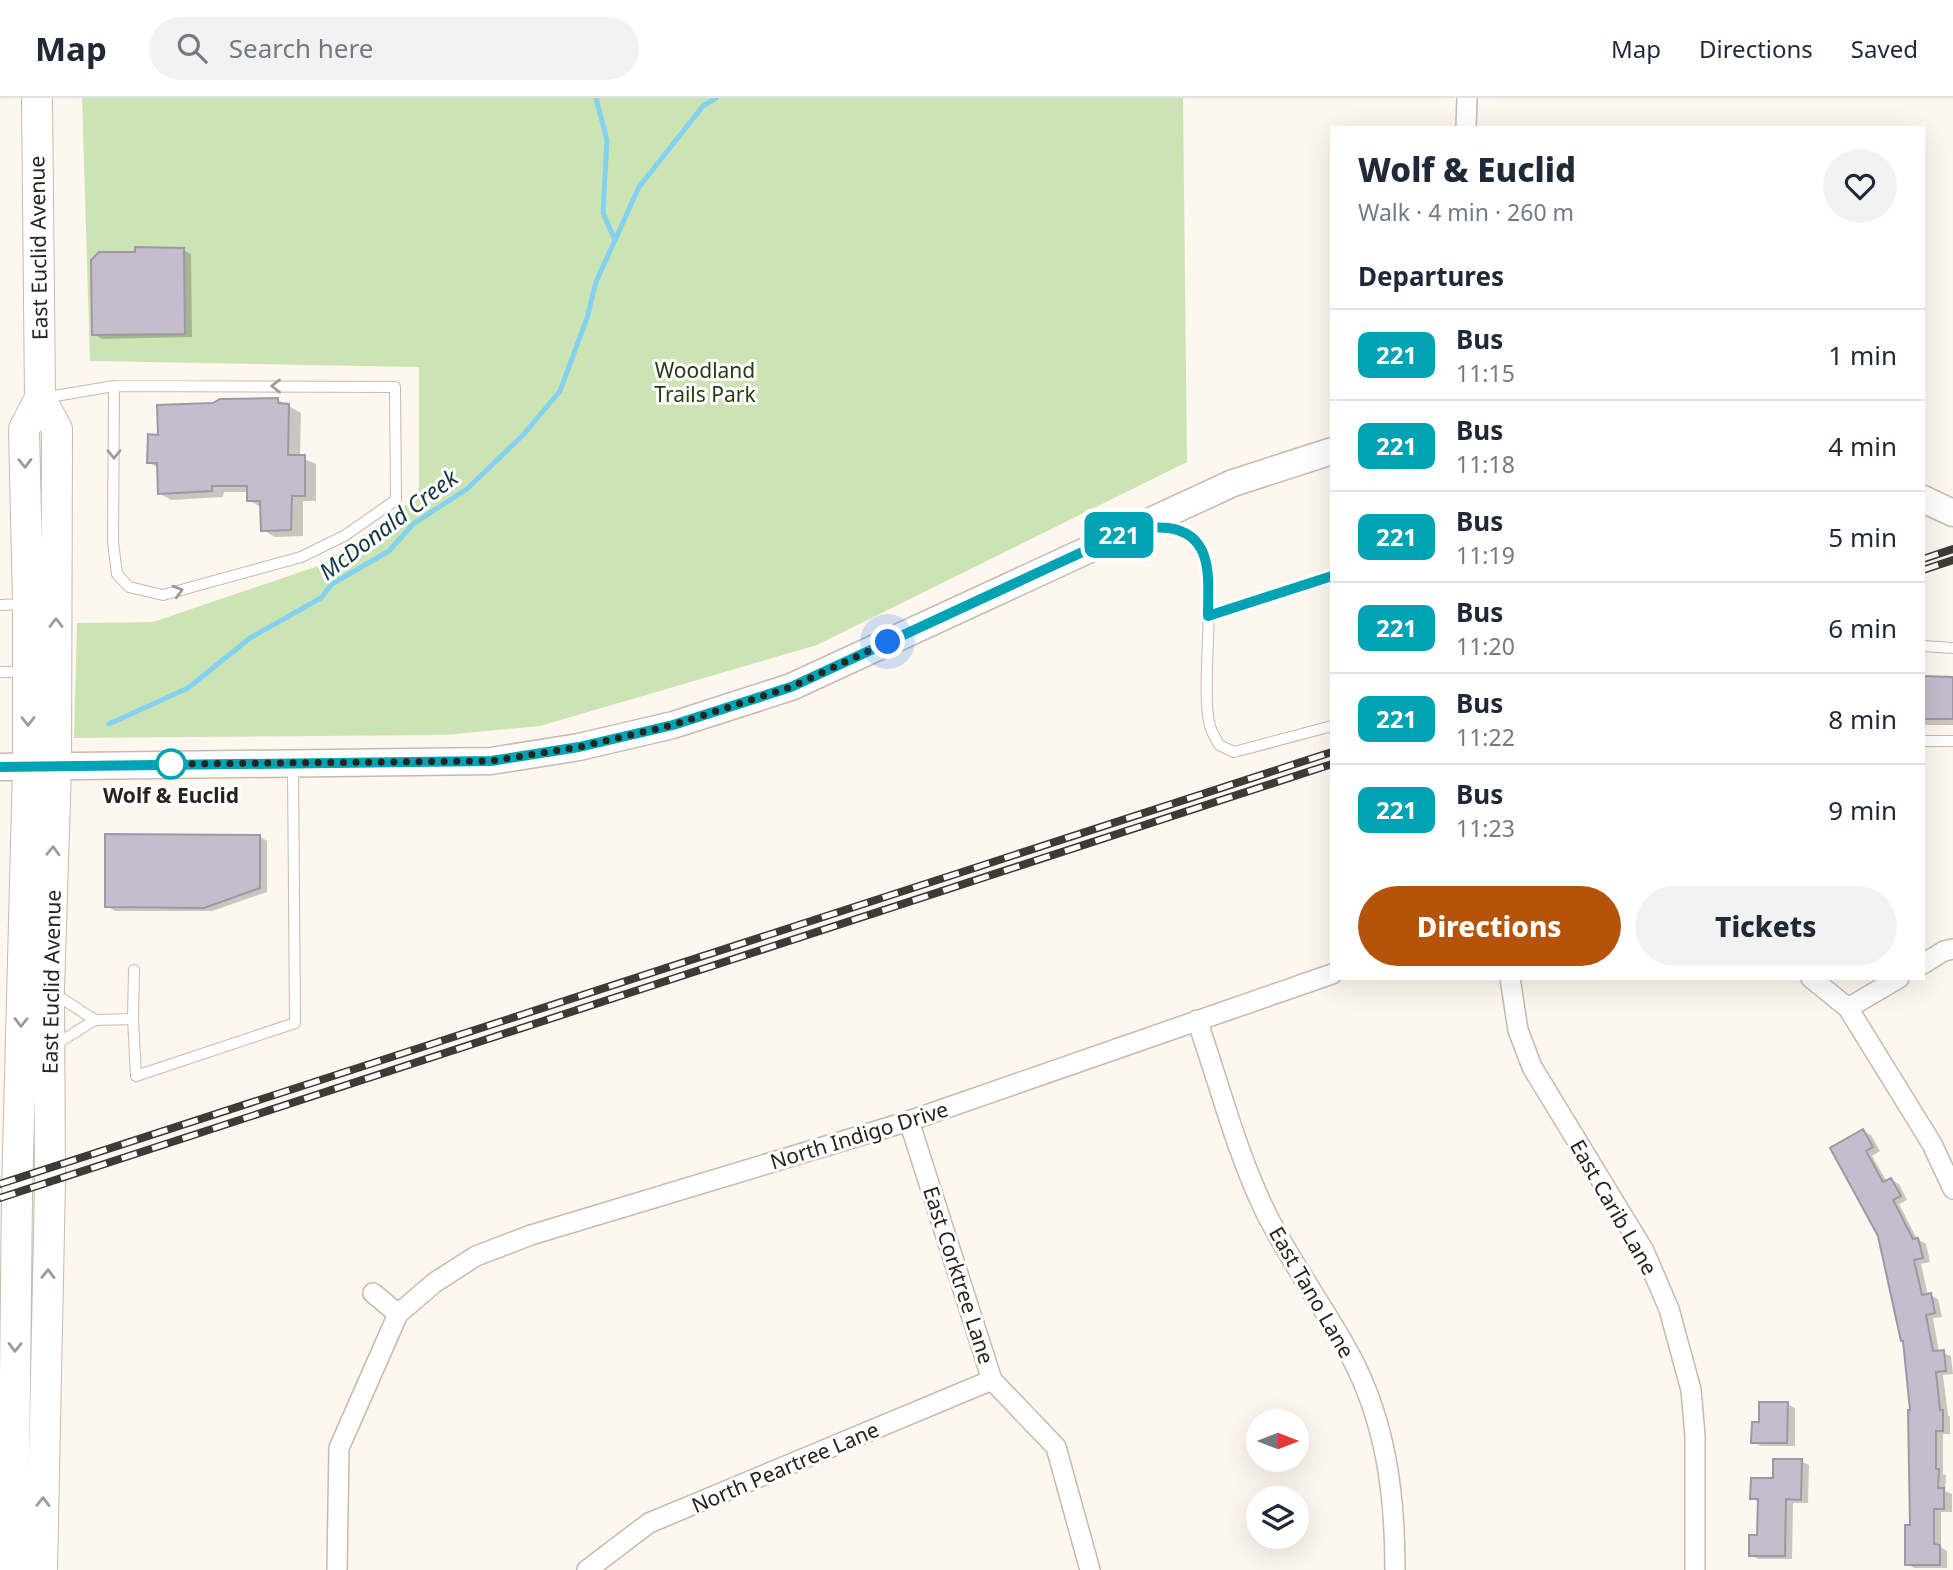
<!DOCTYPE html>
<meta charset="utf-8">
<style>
body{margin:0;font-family:"Noto Sans",sans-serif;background:#f2f2f3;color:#1f2937;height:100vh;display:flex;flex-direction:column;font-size:26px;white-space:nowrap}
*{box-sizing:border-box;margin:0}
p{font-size:23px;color:#747a83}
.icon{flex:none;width:38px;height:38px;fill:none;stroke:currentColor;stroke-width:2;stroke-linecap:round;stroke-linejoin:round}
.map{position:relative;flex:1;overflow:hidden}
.details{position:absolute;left:1330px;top:28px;width:595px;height:854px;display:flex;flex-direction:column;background:#fff;border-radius:0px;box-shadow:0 7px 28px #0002}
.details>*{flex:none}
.badge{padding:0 14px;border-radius:10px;font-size:24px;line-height:46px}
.needle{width:46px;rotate:90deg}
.controls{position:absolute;left:1246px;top:1311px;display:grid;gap:14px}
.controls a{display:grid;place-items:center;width:63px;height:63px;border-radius:50%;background:#fff;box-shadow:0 7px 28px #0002;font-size:35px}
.you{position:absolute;width:35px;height:35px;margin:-18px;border:5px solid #fff;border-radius:50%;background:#1a73e8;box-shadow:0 0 0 10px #1a73e833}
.map>.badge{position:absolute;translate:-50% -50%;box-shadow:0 0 0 4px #fff}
h2{padding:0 28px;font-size:26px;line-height:63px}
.round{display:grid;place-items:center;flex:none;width:74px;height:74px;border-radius:37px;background:#f2f2f3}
.headline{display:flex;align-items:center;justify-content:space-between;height:119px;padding:0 28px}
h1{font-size:33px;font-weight:800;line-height:52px}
.cta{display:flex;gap:14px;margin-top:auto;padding:14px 28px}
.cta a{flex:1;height:80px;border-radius:42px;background:#b45309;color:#fff;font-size:28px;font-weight:800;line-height:80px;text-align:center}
.cta a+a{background:#f2f2f3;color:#1f2937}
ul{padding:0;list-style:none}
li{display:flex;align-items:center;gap:21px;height:91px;padding:0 28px;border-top:2px solid #e0e1e3}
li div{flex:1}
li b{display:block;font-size:26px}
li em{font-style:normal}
li .badge{min-width:77px;font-weight:700;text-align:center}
header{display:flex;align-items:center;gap:42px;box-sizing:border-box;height:98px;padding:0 35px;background:#fff;border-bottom:2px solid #e0e1e3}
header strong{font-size:33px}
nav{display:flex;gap:38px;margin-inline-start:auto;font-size:24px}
.search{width:490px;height:63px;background:#f2f2f3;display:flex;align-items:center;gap:18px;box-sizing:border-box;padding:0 24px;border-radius:38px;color:#747a83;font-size:26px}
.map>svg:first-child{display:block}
.green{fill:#cce4b4}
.shadow{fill:#0003}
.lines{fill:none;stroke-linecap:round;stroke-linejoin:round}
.stream{stroke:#83d1ef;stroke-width:5}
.building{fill:#c5bdcc;stroke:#9f97a5;stroke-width:2}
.lane-casing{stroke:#c5baad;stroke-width:12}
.street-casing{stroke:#c5baad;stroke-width:22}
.secondary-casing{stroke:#c5baad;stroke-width:29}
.primary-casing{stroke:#c5baad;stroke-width:32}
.lane{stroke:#fff;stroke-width:10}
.street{stroke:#fff;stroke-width:19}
.secondary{stroke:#fff;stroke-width:26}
.primary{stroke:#fff;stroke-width:30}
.rail-casing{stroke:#3e3a35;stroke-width:8}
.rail{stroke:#fff;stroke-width:5;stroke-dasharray:16;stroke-linecap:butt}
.oneway{stroke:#9e9c9a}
.line-casing{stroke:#fff;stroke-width:16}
.line{stroke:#00a3b4;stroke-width:10}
.walk{stroke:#27231e;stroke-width:7;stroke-dasharray:0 12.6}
.stop-dot{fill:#fff;stroke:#00a3b4;stroke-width:3.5}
.labels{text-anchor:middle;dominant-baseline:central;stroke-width:6;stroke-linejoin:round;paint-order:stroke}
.street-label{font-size:21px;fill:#27231e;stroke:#fff}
.park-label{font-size:21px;fill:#283b10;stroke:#fff}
.stop-label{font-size:21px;font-weight:bold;fill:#27231e;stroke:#fff}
.water-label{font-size:23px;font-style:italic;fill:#113643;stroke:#fff}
</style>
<header>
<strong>Map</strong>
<div class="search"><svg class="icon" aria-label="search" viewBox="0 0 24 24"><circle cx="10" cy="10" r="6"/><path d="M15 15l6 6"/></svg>Search here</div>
<nav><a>Map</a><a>Directions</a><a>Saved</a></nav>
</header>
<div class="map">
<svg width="1953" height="1472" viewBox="0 0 1953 1472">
<rect width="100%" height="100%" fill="#fef7ef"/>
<!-- green -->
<path class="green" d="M82,0H1183L1187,364L817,547L540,628L445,637L74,640L77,525L153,524L321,467L419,398V269L90,263Z"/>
<!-- shadow -->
<path class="shadow" d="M183,152L191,156L192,239L102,241L94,236L137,156Z
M278,302L301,315L300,359L316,366V403H303V438L275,439L263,432L262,410L249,402V394H224L223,399L171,402L159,395V370L149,365L159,339Z
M1923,580H1953V627H1923Z
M259,738L267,743V794L212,813H115L107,808Z
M1863,1033L1871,1037L1880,1053L1872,1058L1887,1084L1891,1082L1899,1086L1907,1102L1899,1106L1917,1141L1926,1146L1930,1164L1921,1166L1928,1197L1938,1201L1942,1219L1933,1220L1939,1254L1951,1258L1953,1276L1943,1277L1948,1317L1950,1319V1336H1943V1376L1946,1377L1945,1393L1952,1396V1414H1941V1449L1947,1453V1470H1914L1907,1466L1912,1428V1314L1905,1244L1880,1137L1832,1051Z
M1787,1306L1795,1310V1348H1761L1753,1344L1761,1326Z
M1801,1363L1809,1367L1808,1405H1793L1792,1461H1758L1751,1457L1759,1439V1404L1752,1400Z"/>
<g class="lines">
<!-- stream -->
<path class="stream" d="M596,0L607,42L603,115L615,142
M109,626L188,590L250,540L321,500L332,486L389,453L413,426L467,391L524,336L560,293L587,220L596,184L639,89L703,8L716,0"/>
</g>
<!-- building -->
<path class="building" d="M135,149L184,150L185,236L92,237L91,162L99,154H135Z
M278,300V305L289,306L288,357H305V398H292L291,432L261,433L260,403H247V388H212V393L158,396L157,365H147L148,336L158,337L157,307L213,305L220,301Z
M1923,578L1953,579V621H1923Z
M105,736L260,737V790L204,810L105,809Z
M1863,1031L1873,1049L1866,1053L1883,1084L1891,1080L1901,1098L1893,1102L1913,1141L1918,1140L1923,1160L1914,1162L1922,1197L1931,1195L1935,1215L1926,1217L1933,1253L1944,1252L1946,1273L1936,1274L1940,1312H1943V1333H1936V1371H1939L1938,1390H1944V1411H1934V1446L1940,1447V1467H1905V1427H1910L1908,1312H1910L1903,1243H1901L1878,1138L1830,1050Z
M1759,1304H1788L1787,1345H1751L1752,1324H1759Z
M1773,1361H1802L1801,1402L1786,1401L1785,1458H1749V1437H1757L1758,1401H1750L1751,1380H1773Z"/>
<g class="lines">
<!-- lane casing -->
<g class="lane-casing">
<path id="lane" d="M43,300L114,288L395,289L396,402L344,438L301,459L163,497L129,489L117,476L113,444L114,288
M1157,430C1172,428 1190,433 1200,446C1220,473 1199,588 1210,628C1212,635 1216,641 1219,647L1234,654L1332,628
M0,507L24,506
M1208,518L1332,478
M1923,548L1953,550
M0,574H24
M1923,643H1953
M133,921L134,872
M95,922L133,921L136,978L295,925L293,667
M53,948L95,922L55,896"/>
</g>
<!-- street casing -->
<g class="street-casing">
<path id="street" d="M1466,30L1467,0
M1923,866L1944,853L1953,851
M1510,880L1518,932L1532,969L1644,1153L1669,1211L1691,1292L1695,1338V1472
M1811,880L1848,910L1932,1046L1953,1091
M1848,910L1899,880
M1197,922C1219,985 1236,1053 1265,1113C1289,1162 1323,1207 1349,1255C1386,1323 1395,1396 1395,1472
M909,1023L992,1282L1056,1349L1090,1472
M373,1195L398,1216
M337,1472L339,1350L398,1216L434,1185L476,1158L531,1137L909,1023L1332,876
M587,1472L649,1425L992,1282"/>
</g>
<!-- secondary casing -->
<g class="secondary-casing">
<path id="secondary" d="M1923,401L1953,415
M0,669L491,663L579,649L673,627L791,589L1233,385L1332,353"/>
</g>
<!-- primary casing -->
<g class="primary-casing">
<path id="primary" d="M40,300L57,331L56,669L49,892L50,1084L42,1472
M13,1472L17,1095L28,669V506L24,331L40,300L37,0"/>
</g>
<!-- lane -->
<use href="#lane" class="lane"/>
<!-- street -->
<use href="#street" class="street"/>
<!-- secondary -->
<use href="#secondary" class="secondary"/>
<!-- primary -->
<use href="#primary" class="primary"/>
<!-- rail casing -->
<g class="rail-casing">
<path id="rail" d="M1923,461L1953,451
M1923,472L1953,462
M0,1086L1332,654
M0,1100L1332,666"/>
</g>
<!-- rail -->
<use href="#rail" class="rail"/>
</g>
<!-- one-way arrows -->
<defs><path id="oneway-chevron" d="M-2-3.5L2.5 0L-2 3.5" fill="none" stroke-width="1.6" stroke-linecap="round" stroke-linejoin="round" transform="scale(1.75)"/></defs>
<g class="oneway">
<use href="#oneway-chevron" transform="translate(276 288) rotate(-180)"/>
<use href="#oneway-chevron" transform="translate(114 356) rotate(90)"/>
<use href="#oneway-chevron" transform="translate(25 365) rotate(89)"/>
<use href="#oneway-chevron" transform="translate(178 493) rotate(-16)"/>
<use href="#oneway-chevron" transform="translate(56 525) rotate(-90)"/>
<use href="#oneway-chevron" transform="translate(28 623) rotate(90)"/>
<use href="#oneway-chevron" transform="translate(53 753) rotate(-88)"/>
<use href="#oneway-chevron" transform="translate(21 924) rotate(91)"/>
<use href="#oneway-chevron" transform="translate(48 1176) rotate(-89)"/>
<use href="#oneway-chevron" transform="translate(15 1249) rotate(91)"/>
<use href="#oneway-chevron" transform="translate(43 1404) rotate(-89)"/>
</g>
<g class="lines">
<!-- line casing -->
<g class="line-casing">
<path id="line" d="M0,669L491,663L579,649L673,627L791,589L1130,432C1142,431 1156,428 1168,430C1215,436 1208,483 1208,518L1332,478"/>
</g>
<!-- line -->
<use href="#line" class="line"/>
<!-- walk -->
<path class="walk" d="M171,666H169L491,663L579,649L673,627L791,589L888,544"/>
</g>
<!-- markers -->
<circle class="stop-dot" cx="171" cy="666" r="14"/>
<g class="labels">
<!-- street labels -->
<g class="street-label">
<text transform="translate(38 150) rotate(-91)">East Euclid Avenue</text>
<text transform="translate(51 884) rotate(-89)">East Euclid Avenue</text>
<text transform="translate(859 1037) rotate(-17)">North Indigo Drive</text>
<text transform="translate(1614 1109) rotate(60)">East Carib Lane</text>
<text transform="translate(959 1177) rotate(72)">East Corktree Lane</text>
<text transform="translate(1312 1194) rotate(60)">East Tano Lane</text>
<text transform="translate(785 1369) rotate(-23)">North Peartree Lane</text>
</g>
<!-- park labels -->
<g class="park-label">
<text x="705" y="272">Woodland<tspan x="705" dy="24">Trails Park</tspan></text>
</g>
<!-- stop labels -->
<g class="stop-label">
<text x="171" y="697">Wolf &amp; Euclid</text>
</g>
<!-- water labels -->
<g class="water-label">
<text transform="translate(388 426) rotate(-37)">McDonald Creek</text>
</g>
</g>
</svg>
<div class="controls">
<a><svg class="needle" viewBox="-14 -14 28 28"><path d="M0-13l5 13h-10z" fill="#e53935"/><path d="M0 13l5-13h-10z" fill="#747a83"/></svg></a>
<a><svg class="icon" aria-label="layers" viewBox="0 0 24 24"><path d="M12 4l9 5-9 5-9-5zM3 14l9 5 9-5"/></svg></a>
</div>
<div class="you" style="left:888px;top:544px"></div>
<b class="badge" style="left:1119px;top:437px;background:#00a3b4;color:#fff">221</b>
<section class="details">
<div class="headline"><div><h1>Wolf &amp; Euclid</h1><p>Walk · 4 min · 260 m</p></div><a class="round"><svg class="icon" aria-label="heart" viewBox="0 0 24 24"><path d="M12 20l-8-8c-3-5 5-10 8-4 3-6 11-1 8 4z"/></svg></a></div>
<h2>Departures</h2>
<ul>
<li><span class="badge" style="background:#00a3b4;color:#fff">221</span><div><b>Bus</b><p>11:15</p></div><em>1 min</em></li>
<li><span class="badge" style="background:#00a3b4;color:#fff">221</span><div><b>Bus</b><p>11:18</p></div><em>4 min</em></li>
<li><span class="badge" style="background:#00a3b4;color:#fff">221</span><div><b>Bus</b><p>11:19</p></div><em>5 min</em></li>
<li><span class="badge" style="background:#00a3b4;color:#fff">221</span><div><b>Bus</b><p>11:20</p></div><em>6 min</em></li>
<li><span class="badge" style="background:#00a3b4;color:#fff">221</span><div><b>Bus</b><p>11:22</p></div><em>8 min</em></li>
<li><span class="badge" style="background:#00a3b4;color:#fff">221</span><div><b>Bus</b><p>11:23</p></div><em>9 min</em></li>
</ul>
<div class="cta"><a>Directions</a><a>Tickets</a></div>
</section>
</div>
